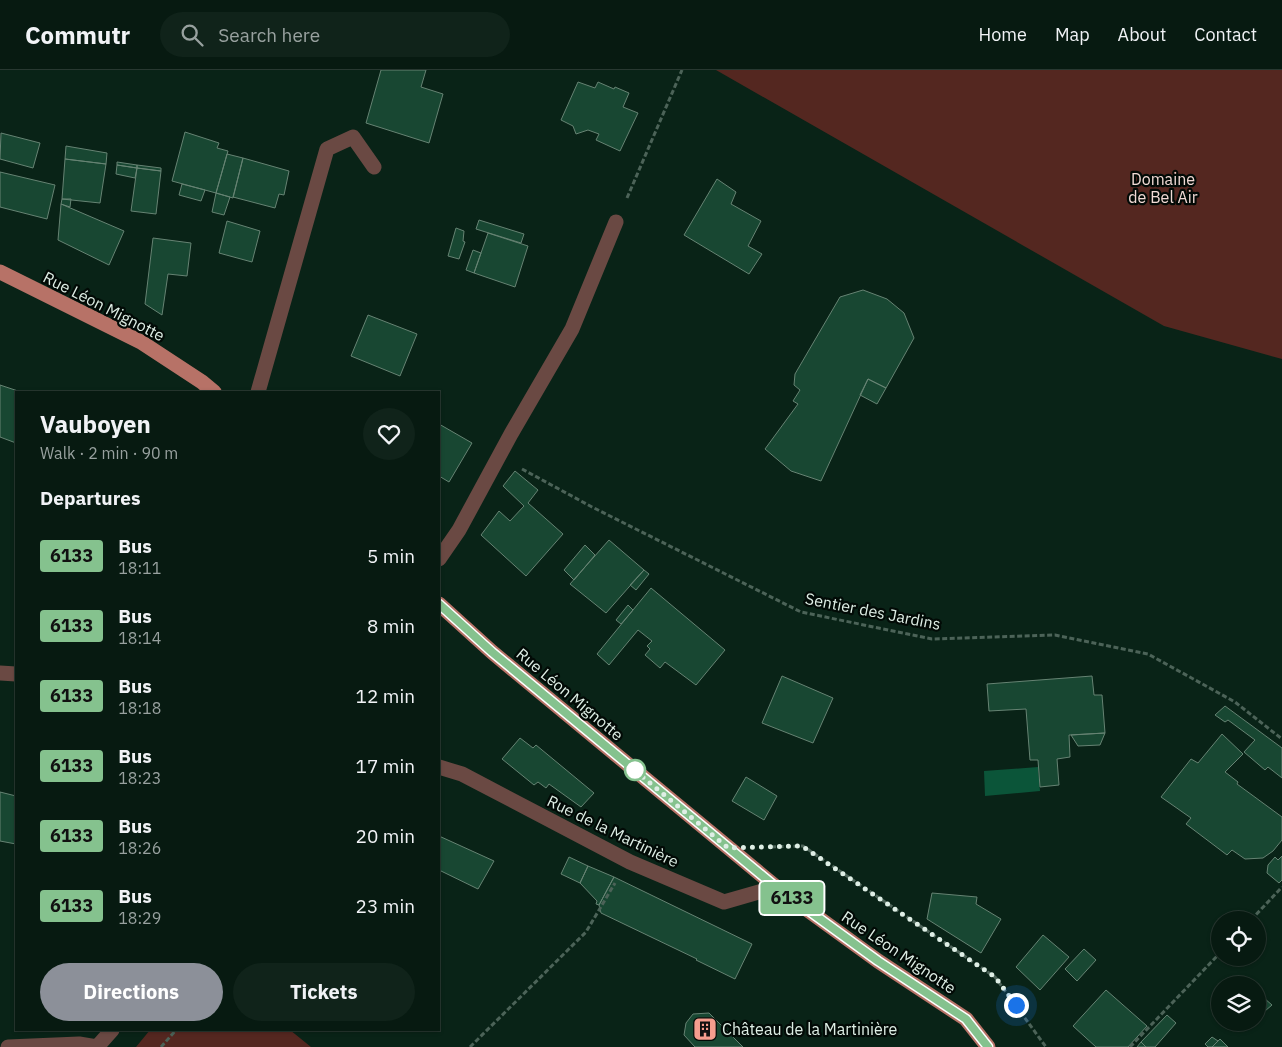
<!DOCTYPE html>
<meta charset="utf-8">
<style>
body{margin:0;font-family:"IBM Plex Sans",sans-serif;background:#10231a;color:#f1f3f6;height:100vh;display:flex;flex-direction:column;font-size:19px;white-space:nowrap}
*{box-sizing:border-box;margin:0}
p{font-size:16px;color:#98a19f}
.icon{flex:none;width:28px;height:28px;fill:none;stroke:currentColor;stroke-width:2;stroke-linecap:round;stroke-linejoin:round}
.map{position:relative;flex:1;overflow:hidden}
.side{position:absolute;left:15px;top:321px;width:425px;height:640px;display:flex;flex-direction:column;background:#071a11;border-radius:0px;box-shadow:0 1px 4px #0004,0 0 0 1px #283831}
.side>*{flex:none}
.badge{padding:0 10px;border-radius:4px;font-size:18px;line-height:32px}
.buttons{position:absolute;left:1211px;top:841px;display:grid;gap:10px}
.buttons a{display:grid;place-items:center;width:55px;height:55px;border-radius:50%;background:#071a11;box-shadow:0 1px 4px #0004,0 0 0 1px #283831;font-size:25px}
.you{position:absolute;width:25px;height:25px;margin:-12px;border:4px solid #fff;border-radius:50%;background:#1a73e8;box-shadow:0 0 0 8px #1a73e833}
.map>.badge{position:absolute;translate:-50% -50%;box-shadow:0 0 0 2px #fff}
h2{padding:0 25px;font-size:19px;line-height:45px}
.round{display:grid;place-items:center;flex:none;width:52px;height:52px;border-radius:26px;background:#10231a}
.head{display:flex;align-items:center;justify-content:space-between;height:85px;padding:0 25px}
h1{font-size:24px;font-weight:700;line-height:38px}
.action{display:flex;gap:10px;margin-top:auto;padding:10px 25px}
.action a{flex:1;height:58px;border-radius:30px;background:#8c9099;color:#fff;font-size:20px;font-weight:700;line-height:58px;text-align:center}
.action a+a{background:#10231a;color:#f1f3f6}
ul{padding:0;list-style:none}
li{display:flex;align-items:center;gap:15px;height:70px;padding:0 25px}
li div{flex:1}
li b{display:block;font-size:19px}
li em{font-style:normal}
li .badge{min-width:55px;font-weight:700;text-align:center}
header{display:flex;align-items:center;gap:30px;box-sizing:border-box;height:70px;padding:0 25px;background:#071a11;border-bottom:1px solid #283831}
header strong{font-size:24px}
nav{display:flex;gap:28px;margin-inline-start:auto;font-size:18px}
.search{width:350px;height:45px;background:#10231a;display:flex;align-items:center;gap:12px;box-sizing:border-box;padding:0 18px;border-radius:28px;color:#98a19f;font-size:19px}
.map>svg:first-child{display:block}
.green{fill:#542720}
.water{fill:#0b5539}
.building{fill:#184732;stroke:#668373}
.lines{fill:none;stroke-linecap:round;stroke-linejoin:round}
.path{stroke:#4c6358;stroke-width:3;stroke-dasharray:5 2.5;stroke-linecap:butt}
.minor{stroke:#6a4943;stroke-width:15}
.major{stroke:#b77267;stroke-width:15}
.line-casing{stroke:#fff;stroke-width:11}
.line{stroke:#85c28e;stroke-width:8}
.walk{stroke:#deeee5;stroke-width:5;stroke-dasharray:0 9}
.stop-dot{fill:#fff;stroke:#85c28e;stroke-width:2.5}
.labels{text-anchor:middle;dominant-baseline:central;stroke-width:4.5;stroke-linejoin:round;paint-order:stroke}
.park-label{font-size:16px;fill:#f1dad5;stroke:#020a06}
.street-label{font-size:16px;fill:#deeee5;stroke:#020a06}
.poi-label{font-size:16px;fill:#deeee5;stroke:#020a06;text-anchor:start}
</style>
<header>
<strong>Commutr</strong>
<div class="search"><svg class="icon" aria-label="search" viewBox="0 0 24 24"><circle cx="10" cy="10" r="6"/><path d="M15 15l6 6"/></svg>Search here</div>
<nav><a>Home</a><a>Map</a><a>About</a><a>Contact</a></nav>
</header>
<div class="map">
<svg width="1282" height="977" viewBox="0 0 1282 977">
<rect width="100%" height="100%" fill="#092317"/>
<!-- green -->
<path class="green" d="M716,0H1282V289L1164,256Z
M150,960H290L311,977H136Z"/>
<!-- water -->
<path class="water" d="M1038,697L1040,721L985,726L984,701Z"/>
<!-- building -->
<path class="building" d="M381,0H426L421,17L443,24L429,73L366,53Z
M578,12L595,18L598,12L614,19L615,17L629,23L623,37L638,43L620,81L596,70L599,64L588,60L576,64L573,56L561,50Z
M185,62L219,73L217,78L228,81L216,123L172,111Z
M1,63L40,73L33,98L0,89Z
M66,76L107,83L106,94L65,89Z
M227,84L243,88L233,128L216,123Z
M243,88L289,101L284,125L279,124L275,138L233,127Z
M65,89L106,94L100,133L62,129Z
M117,92L137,95V98L117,95Z
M117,95L137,98L135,108L116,104Z
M137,95L161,98V101L137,98Z
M137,98L161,101L156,144L131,141Z
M0,102L55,115L47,149L0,137Z
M717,109L736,122L731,134L761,151L748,176L762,184L749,204L684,165Z
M182,114L205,120L201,131L179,125Z
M216,123L230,127L224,145L212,142Z
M62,129H71L70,137L61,134Z
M61,134L124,161L109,195L58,170Z
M479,150L524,164L521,173L476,159Z
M227,151L260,161L252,192L219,183Z
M456,158L464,161L463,171L465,172L459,189L448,186Z
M488,163L528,176L515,217L474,203Z
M153,168L191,173L187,206L168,204L162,245L145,234Z
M473,180L481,183L474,203L466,200Z
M863,220L887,229L904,243L914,268L886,318L868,309L821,411L791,401L765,379L798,334L793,331L800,320L794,315L795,304L840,227Z
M368,245L417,264L400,306L351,286Z
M868,309L886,318L877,334L860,325Z
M0,315L21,322H16V373L0,367Z
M439,354L472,373L449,412L439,406Z
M515,401L538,420L528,433L563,464L526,506L481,465L499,441L510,451L524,436L503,416Z
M609,470L644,500L606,543L570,514Z
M585,475L595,485L574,510L564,500Z
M644,500L649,504L636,520L630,515Z
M651,518L725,580L696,615L665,592L660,598L645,585L650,579L647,576L652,571L638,560L609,595L597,584Z
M628,535L633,540L621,554L616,550Z
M782,606L833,628L813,673L762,653Z
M1092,606L1094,625H1102L1105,663L1069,665L1070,687L1057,689L1059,715L1040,717L1038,690H1030L1026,639L989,641L987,614Z
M1225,636L1282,678V708L1268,697L1265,700L1244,682L1255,670L1228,650L1225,652L1215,645Z
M1105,663L1100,675L1078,676L1071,665Z
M1222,664L1243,684L1225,702L1238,712L1237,714L1282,747V770L1273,781L1263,788L1245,789L1232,780L1227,785L1186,754L1191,748L1161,727L1191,689L1198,693Z
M520,668L533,678L536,675L594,723L581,737L549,714L546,718L538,712L534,715L502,689Z
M746,707L777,726L764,750L732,731Z
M0,722L16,726V774L0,771Z
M439,766L494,791L478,819L439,800Z
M1282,786V810L1279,813L1267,803L1268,795L1275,787L1278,790Z
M569,787L588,796L580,813L561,804Z
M588,796L614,807L599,835L596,834L597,831L580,813Z
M614,807L752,874L735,909L696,890L697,889L601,843L599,835Z
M932,823L977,827L976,834L1001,849L981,883L927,849Z
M1043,865L1069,887L1040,920L1016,897Z
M1084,879L1096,890L1077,911L1065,899Z
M1106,920L1147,956L1128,977H1096L1073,956Z
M1264,928L1272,935L1258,947V933Z
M709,943L743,977H695L684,965L686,953L693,944Z
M1167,945L1176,953L1155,977H1146L1141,972Z
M1212,967L1218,971L1212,977H1208L1205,974Z
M1220,969L1228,977H1212Z
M1141,972L1146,977H1137Z"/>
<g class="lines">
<!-- path -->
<path class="path" d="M627,128L682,0
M522,399L592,437L801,542L932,569L1055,565L1148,584L1235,632L1282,669
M771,777L803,776L995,907L1046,977
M1251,850L1282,817
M161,977L176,960
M470,977L586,862L615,813
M1130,977L1220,883"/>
<!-- minor -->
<path class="minor" d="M258,322L327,79L353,67L374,97
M439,489L459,460L511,364L572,259L616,152
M0,603L16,604
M439,697L462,704L630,792L724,832L776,817
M8,977L79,974L97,977
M97,977L112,960"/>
<!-- major -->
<path class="major" d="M0,202L141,272L202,312L214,322
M439,534L492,582L776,817L878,891L966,949L988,977"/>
</g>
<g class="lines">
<!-- line casing -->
<g class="line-casing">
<path id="line" d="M439,534L492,582L776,817L878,891L966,949L988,977"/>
</g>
<!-- line -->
<use href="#line" class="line"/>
<!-- walk -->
<path class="walk" d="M635,700L632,698L728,778L802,776L995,907L1016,935"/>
</g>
<!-- icons -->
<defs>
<g id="building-square" transform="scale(1.25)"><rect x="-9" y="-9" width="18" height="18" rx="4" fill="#f59d8e" stroke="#020a06"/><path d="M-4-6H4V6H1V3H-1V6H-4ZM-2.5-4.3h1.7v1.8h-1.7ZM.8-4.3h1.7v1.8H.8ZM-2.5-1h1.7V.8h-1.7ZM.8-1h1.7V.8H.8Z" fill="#111"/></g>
</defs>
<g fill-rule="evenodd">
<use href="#building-square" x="705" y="959"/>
</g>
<!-- markers -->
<circle class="stop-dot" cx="635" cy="700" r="10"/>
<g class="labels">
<!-- park labels -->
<g class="park-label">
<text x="1163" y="109">Domaine<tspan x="1163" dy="18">de Bel Air</tspan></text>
</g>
<!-- street labels -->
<g class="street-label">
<text transform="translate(104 236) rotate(27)">Rue Léon Mignotte</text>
<text transform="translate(873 541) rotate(11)">Sentier des Jardins</text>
<text transform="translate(570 624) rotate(40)">Rue Léon Mignotte</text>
<text transform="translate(613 761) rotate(26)">Rue de la Martinière</text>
<text transform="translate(899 882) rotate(34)">Rue Léon Mignotte</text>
</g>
<!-- poi labels -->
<g class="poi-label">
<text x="722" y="959">Château de la Martinière</text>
</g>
</g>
</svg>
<div class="buttons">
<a><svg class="icon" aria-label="locate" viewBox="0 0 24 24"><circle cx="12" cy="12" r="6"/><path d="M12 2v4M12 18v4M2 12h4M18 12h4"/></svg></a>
<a><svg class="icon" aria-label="layers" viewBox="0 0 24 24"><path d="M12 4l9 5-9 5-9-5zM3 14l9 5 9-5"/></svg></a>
</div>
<div class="you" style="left:1016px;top:935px"></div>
<b class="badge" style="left:792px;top:828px;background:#85c28e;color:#111">6133</b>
<section class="side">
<div class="head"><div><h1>Vauboyen</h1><p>Walk · 2 min · 90 m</p></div><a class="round"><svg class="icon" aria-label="heart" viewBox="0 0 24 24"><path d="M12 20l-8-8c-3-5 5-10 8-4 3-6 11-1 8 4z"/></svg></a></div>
<h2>Departures</h2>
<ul>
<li><span class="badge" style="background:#85c28e;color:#111">6133</span><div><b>Bus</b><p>18:11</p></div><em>5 min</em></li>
<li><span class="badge" style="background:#85c28e;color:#111">6133</span><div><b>Bus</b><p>18:14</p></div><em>8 min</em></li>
<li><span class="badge" style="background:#85c28e;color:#111">6133</span><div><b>Bus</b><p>18:18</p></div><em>12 min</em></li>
<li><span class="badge" style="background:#85c28e;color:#111">6133</span><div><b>Bus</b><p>18:23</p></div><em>17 min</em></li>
<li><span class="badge" style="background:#85c28e;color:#111">6133</span><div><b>Bus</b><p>18:26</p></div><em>20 min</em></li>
<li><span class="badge" style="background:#85c28e;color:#111">6133</span><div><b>Bus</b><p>18:29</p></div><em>23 min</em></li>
</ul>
<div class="action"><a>Directions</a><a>Tickets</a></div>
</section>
</div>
